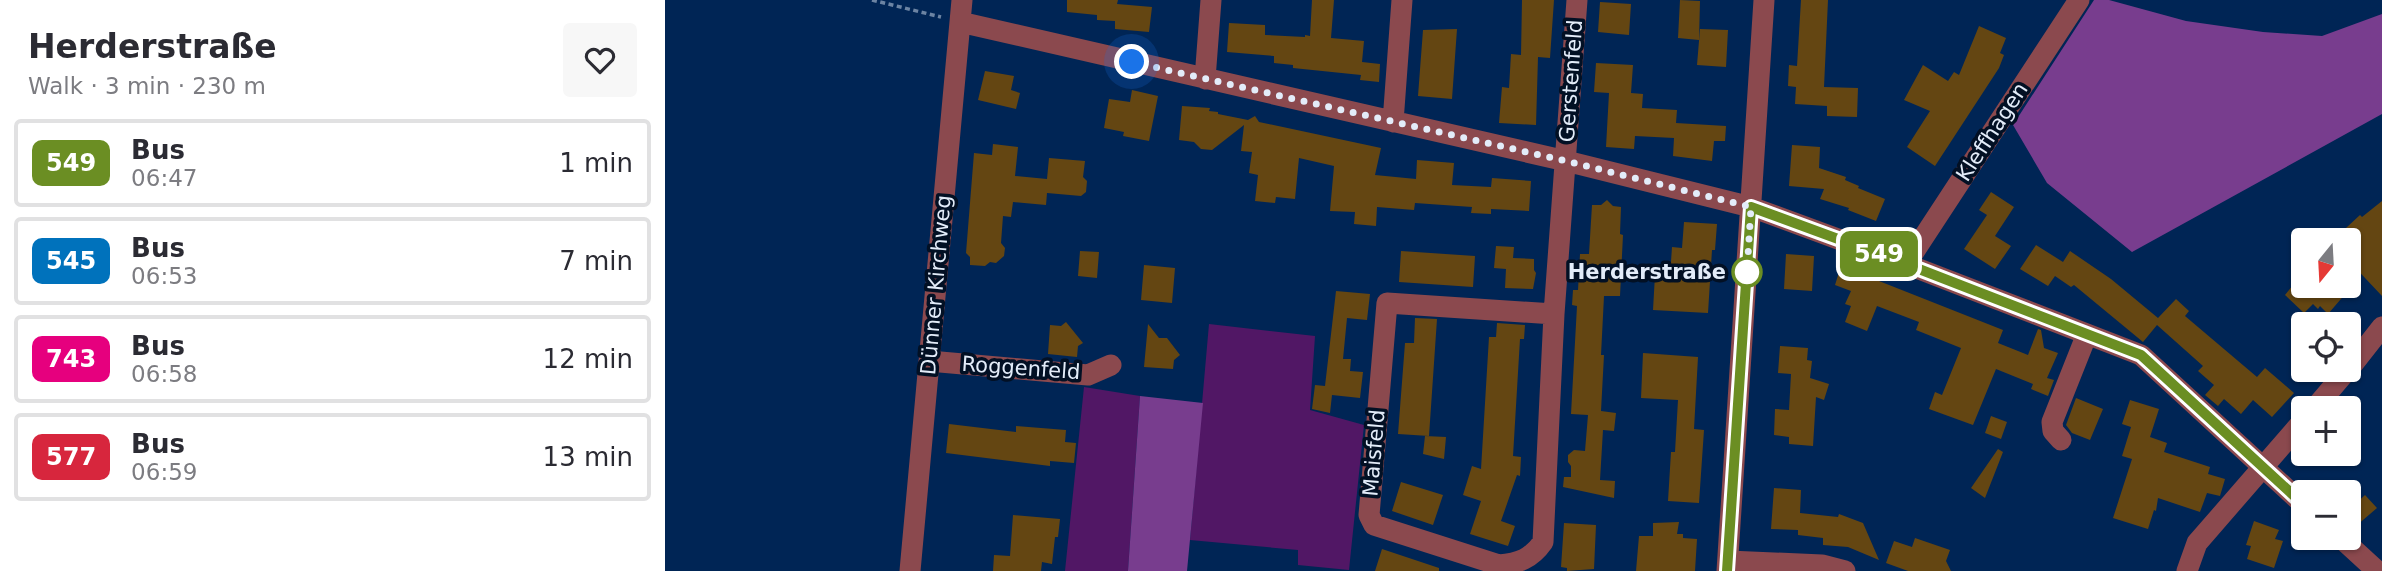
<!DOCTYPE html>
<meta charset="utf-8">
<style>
body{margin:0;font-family:"DejaVu Sans",sans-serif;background:#f7f7f7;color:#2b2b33;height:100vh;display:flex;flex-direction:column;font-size:26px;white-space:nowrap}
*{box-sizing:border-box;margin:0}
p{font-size:23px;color:#7c7c81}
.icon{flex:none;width:38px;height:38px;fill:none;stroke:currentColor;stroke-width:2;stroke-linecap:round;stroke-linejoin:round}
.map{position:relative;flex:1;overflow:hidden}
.sheet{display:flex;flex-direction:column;background:#fff;width:665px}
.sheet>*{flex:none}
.badge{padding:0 14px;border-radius:10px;font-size:24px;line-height:46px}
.needle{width:46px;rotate:198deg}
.fabs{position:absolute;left:1626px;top:228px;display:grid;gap:14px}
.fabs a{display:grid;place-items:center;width:70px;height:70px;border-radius:7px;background:#fff;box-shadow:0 2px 5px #0004;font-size:35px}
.you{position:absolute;width:35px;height:35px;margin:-18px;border:5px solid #fff;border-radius:50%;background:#1a73e8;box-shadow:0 0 0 10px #1a73e833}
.map>.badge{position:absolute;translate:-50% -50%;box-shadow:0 0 0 4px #fff}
.round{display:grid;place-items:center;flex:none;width:74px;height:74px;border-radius:7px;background:#f7f7f7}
.overview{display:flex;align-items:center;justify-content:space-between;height:119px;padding:0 28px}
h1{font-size:33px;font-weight:700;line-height:52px}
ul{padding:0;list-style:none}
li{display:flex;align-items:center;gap:21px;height:88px;margin:0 14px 10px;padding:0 14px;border:4px solid #e1e1e2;border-radius:7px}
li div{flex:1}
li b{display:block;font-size:26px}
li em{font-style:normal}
li .badge{min-width:77px;font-weight:700;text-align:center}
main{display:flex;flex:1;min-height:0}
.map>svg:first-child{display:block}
.green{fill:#511765}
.forest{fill:#783d8e}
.building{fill:#644612}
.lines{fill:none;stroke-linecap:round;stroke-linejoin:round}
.path{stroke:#6c84a3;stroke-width:3.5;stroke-dasharray:5 3.5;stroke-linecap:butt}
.minor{stroke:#8b494e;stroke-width:21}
.line-casing{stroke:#fff;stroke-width:16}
.line{stroke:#6b8e23;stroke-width:10}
.walk{stroke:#e3ecf9;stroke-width:7;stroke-dasharray:0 12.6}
.stop-dot{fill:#fff;stroke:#6b8e23;stroke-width:3.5}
.labels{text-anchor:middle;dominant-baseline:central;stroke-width:7;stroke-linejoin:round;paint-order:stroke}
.street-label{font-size:21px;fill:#e3ecf9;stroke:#021024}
.stop-label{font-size:21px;font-weight:bold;fill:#e3ecf9;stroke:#021024;text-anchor:end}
</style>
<main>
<section class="sheet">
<div class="overview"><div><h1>Herderstraße</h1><p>Walk · 3 min · 230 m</p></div><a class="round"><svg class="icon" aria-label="heart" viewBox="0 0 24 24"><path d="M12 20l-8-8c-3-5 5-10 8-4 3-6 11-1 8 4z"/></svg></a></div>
<ul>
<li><span class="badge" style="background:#6b8e23;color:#fff">549</span><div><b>Bus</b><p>06:47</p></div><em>1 min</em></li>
<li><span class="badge" style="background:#0072bc;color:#fff">545</span><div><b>Bus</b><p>06:53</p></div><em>7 min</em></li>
<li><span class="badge" style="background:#e6007e;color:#fff">743</span><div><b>Bus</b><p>06:58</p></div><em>12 min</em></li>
<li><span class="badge" style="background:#d7263d;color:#fff">577</span><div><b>Bus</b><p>06:59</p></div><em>13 min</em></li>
</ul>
</section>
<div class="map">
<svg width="1717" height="571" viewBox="0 0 1717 571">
<rect width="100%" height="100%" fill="#002555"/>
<!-- green -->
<path class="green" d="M544,324L650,336L645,410L699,425L684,570L633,565V550L525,540Z
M419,387L475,396L463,571H400Z"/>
<!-- forest -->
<path class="forest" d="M1429,0H1444L1521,21L1598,32L1657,36L1717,14V114L1467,252L1382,183L1348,125Z
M475,396L538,403L522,571H463Z"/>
<!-- building -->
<path class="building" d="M402,0H453L452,4L487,7L484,32L450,29V21L432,20V15L402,12Z
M647,0H669L666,38L699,41L697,62L715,64L714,82L695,80L696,75L628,68V65L609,63V56L562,52L564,23L600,25V35L640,37V35L645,36Z
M857,0H889L885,58L873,57L871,125L834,123L837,87L844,88L846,54L856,55Z
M1015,0L1035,1L1034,40L1013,38Z
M1136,0H1163L1159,87L1193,88L1192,117L1162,116V106L1130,104L1131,87L1123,86L1124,65L1132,66Z
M935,2L966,4L964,35L933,32Z
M1314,26L1341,38L1335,53L1339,55L1334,68L1270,166L1242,147L1265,111L1239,100L1258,65L1283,81L1289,72L1294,75Z
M792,29L787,99L753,96L758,30Z
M1035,29L1063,30L1061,67L1032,65Z
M931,63L968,65L966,93L978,94L977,108L1012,110L1011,123L1061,126L1060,141H1049L1047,161L1008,156L1009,138L970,136L969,149L941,147L944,93L929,92Z
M320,71L349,76L346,90L355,93L351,109L313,100Z
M467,90L493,96L484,141L458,136L459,132L439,128L444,99L465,102Z
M517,106L545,108L544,111L553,112V114L583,120L590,116L594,122L716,148L710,175L751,179L752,160L789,163L787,185L826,187L827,178L866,181L864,211L826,209V214L806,213L807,207L750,203L749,210L712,207L711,226L689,224L690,212L665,211L669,166L634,158L630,199L611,197L610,203L590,201L593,175L584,173L587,152L576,151L579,125L547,150L536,149L529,142L514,140Z
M328,144L353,147L350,176L382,179L384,158L420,161L418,177L422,181L421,192L416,196L382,193L381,205L348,202L346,217L338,216L336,243L340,248L339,256L331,263L325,262L320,266L305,265V257L301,253L309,153L327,155Z
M1127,145L1155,147L1154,168L1181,177L1180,180L1194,186L1193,188L1220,199L1211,221L1183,210L1184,208L1155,199L1159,189L1124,186Z
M1326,192L1349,207L1330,236L1346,246L1330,269L1299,249L1322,215L1314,210Z
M942,200L948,206L956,207L955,234L958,235L955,296H939L936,355H939L936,411L951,413L949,431L938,430L935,480L950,481L949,498L898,487L899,477H906V466L903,462V455L909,450L920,451L923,415L906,414L912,306L907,305L908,290H913L915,254H924L927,205H936Z
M1717,201V296L1684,261V240H1668L1695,215L1697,217Z
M1019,222L1052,224L1050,250H1047L1043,313L988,310L990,275L1005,276L1007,247L1017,248Z
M1371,245L1398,262L1405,251L1446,279L1493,318L1511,299L1524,311L1520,316L1592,377L1600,368L1629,393L1607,417L1588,400L1576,414L1559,399L1553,406L1540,395L1549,385L1533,371L1538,366L1492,325L1478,342L1409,285L1406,287L1390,276L1383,286L1355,269Z
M831,246L849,247L848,258L869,259V270L871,273L868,289L840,288L841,269L829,268Z
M415,251L434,252L432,278L413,276Z
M736,251L810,256L808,287L734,282Z
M1121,254L1149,256L1147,291L1119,289Z
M479,265L510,268L507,303L476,300Z
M1176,266L1338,330L1333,343L1363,355L1373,329L1376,330L1379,348L1393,353L1382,378L1389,380L1383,396L1366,389L1368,384L1331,369L1308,425L1264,409L1270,392L1277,395L1296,348L1251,330L1254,322L1212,306L1202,331L1180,322L1186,306L1180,304L1186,291L1170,285Z
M1628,285H1688L1663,314L1655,306L1653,309L1648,304L1639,313L1620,295Z
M671,291L705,294L702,320L682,318L678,359H686L685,371L698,372L695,398L667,395L665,413L647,409L650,385L660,386Z
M750,318L772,319L764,436L733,434L740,343H749Z
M401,322L418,343L413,346L412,357L383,354L385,325L396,326Z
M832,323L860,325L859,339H855L848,456L856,457L855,476L852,475L836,521L850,526L843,546L805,534L816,501L798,495L807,466L816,469L824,337H831Z
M483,324L494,338H502L515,355L509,360L508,369L479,367Z
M1115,346L1143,348L1142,360L1147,361L1145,378L1164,384L1159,400L1151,397L1148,446L1124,444V437L1109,435L1110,409L1124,410L1126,374L1113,373Z
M978,353L1033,357L1029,429L1039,430L1034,503L1003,501L1006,452H1010L1013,400L976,398Z
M1411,398L1438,409L1425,440L1407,433L1401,425Z
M1465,400L1494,409L1485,437L1502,443L1499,452L1545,467L1543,474L1560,479L1555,496L1542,493L1535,512L1493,498L1491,511L1489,510L1483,529L1448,518L1467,459L1457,456L1466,427L1457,424Z
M1326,416L1342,422L1336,439L1320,433Z
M284,424L351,432V426L401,430L400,442L411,443L409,463L385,461V466L281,453Z
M760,436L781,437L779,459L758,454Z
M1333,449L1338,452L1320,498L1306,488Z
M736,482L778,495L768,525L727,511Z
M1109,488L1136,490L1135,513L1173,517L1174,514L1198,523L1214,560L1183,547L1158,545V538L1133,535V530L1106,529Z
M1700,495L1712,508L1691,526L1684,518V510Z
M348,515L395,519L393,537H390L387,564L377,562L376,571H328L329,555L345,556Z
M1589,521L1614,530L1610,539L1618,541L1609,568L1582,559L1586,546L1581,545Z
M1014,522L1012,534H1018V538L1032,539L1030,571H971L974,536H988V523Z
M899,523L931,525L929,569L902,571V568L896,567Z
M1250,538L1285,550L1281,561L1286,571H1243L1221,563L1229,541L1247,547Z
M717,549L774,568V571H710Z"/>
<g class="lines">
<!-- path -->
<path class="path" d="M207,0L276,17"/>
<!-- minor -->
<path class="minor" d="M295,22L901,161L1086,207L1241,264L1476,355L1638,504
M540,79L546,0
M728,122L737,0
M1241,264L1414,0
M889,314L722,303L704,515L709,525L834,565C854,563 866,559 878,542L889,314L912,0
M264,361L423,375L446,365
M1684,369L1717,327
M1650,408L1683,369
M1396,440L1388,431L1387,422L1422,334
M1675,537L1712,571
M1063,561L1157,565L1180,571
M245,571L297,0
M1062,571L1099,0
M1522,571L1532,543L1638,421"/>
</g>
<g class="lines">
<!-- line casing -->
<g class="line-casing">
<path id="line" d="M1062,571L1086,207L1241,264L1476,355L1638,504"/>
</g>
<!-- line -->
<use href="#line" class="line"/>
<!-- walk -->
<path class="walk" d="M467,62L901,161L1086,207L1082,272"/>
</g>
<!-- markers -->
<circle class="stop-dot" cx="1082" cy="272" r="14"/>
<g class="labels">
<!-- street labels -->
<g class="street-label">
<text transform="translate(906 81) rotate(-86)">Gerstenfeld</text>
<text transform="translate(1327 132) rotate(-57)">Kleffhagen</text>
<text transform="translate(271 285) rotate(-85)">Dünner Kirchweg</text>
<text transform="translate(356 368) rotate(4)">Roggenfeld</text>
<text transform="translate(709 453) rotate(-85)">Maisfeld</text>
</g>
<!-- stop labels -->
<g class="stop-label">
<text x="1061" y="272">Herderstraße</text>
</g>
</g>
</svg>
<div class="fabs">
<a><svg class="needle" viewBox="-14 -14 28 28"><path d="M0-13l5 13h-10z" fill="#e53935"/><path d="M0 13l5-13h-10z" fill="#7c7c81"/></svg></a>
<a><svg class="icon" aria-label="locate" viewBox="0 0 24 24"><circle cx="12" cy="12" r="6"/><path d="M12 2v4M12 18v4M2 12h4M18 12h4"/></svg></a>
<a>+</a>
<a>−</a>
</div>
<div class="you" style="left:467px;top:62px"></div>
<b class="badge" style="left:1214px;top:254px;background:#6b8e23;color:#fff">549</b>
</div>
</main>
